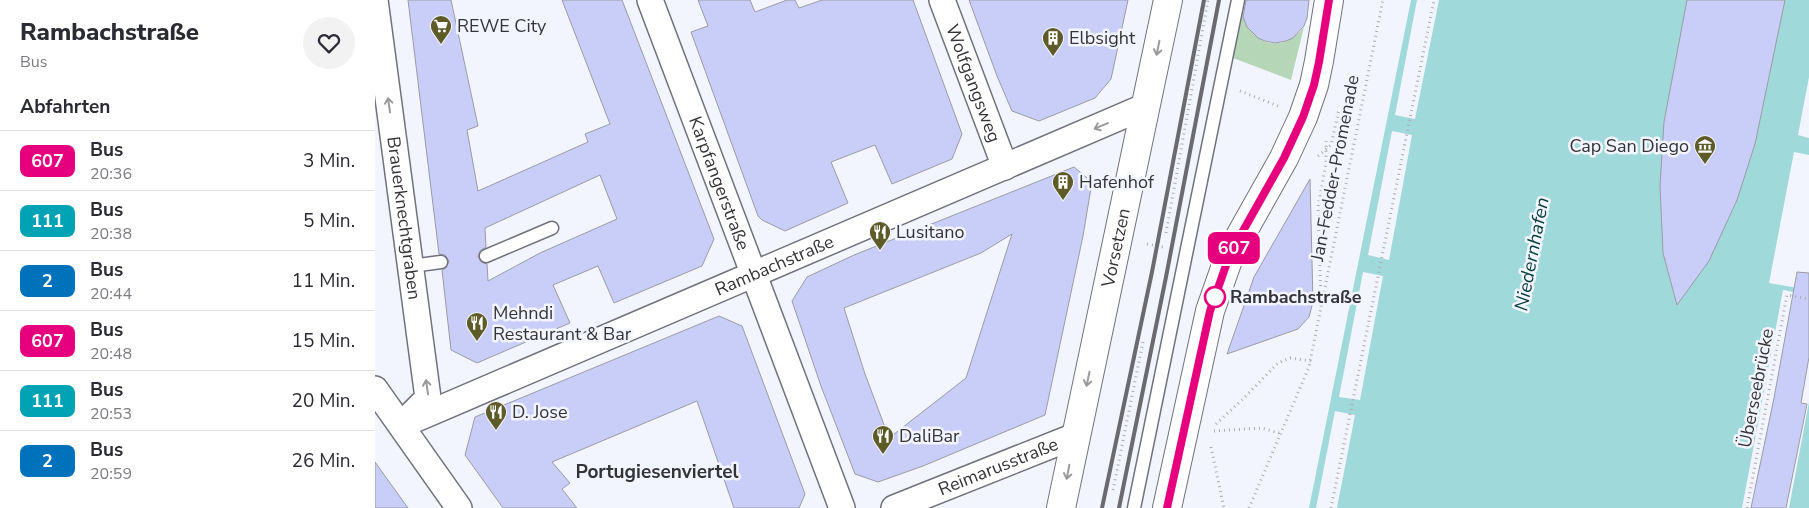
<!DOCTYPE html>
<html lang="de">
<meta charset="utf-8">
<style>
body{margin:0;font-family:"Nunito Sans",sans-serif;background:#f2f2f3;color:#2b2b33;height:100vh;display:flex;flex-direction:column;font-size:19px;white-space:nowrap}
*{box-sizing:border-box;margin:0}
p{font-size:16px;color:#7c7c81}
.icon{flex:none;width:28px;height:28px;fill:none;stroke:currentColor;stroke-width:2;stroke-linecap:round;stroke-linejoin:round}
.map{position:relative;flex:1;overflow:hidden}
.side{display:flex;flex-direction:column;background:#fff;width:375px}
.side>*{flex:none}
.badge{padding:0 10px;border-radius:8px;font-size:18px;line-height:32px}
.map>.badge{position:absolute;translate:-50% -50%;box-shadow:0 0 0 2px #fff}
h2{padding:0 20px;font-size:19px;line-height:45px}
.round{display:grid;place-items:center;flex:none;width:52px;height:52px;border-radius:26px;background:#f2f2f3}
.summary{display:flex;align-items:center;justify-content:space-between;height:85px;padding:0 20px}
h1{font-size:24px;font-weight:800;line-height:38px}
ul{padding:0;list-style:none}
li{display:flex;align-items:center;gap:15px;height:60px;padding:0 20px;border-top:1px solid #e1e1e2}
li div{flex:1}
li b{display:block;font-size:19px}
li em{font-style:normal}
li .badge{min-width:55px;font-weight:700;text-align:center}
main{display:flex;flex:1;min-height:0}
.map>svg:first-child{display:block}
.green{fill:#b6d7b7}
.water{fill:#a0d9d9}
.pier{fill:#f3f5fe}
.building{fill:#c8cef7;stroke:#9a9ba5;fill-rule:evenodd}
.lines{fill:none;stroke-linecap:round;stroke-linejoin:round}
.lane-casing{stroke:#70717b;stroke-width:15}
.street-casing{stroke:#70717b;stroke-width:28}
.secondary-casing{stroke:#70717b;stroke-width:30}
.path{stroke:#abacb3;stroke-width:3;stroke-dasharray:1 4;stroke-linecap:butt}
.lane{stroke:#fff;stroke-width:12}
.street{stroke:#fff;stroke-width:25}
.secondary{stroke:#fff;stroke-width:28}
.rail{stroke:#6a6a70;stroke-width:4}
.oneway{stroke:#9a9a9c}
.line-casing{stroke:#fff;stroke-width:11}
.line{stroke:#e6007e;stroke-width:8}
.stop-dot{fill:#fff;stroke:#e6007e;stroke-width:2.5}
.labels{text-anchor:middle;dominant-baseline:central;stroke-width:5;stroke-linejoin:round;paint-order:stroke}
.poi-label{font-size:18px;fill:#343438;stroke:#f3f5fe;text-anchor:start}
.street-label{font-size:18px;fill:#343438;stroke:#f3f5fe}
.stop-label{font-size:18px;font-weight:bold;fill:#343438;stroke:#f3f5fe;text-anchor:start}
.water-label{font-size:19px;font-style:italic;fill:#023b3b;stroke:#f3f5fe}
.neighbourhood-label{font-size:19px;font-weight:bold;fill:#343438;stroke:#f3f5fe}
</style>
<main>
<section class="side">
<div class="summary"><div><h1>Rambachstraße</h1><p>Bus</p></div><a class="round"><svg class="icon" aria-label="heart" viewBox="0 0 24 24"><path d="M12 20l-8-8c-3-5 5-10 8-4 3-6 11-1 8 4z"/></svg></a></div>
<h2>Abfahrten</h2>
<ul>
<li><span class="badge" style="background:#e6007e;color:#fff">607</span><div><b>Bus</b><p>20:36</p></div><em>3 Min.</em></li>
<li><span class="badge" style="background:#00a3b4;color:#fff">111</span><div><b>Bus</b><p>20:38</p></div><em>5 Min.</em></li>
<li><span class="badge" style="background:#0072bc;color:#fff">2</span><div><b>Bus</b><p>20:44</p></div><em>11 Min.</em></li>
<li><span class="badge" style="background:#e6007e;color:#fff">607</span><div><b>Bus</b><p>20:48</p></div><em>15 Min.</em></li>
<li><span class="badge" style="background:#00a3b4;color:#fff">111</span><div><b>Bus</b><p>20:53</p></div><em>20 Min.</em></li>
<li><span class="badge" style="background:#0072bc;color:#fff">2</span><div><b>Bus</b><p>20:59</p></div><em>26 Min.</em></li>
</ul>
</section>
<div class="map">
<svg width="1434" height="508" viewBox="0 0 1434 508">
<rect width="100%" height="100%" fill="#f3f5fe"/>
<!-- green -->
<path class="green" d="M867,7C870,43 906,57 929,27L916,80L858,58Z"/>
<!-- water -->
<path class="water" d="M1036,0H1434V508H934Z"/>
<!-- pier -->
<path class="pier" d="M1042,0H1064L1040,119L1020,115Z
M1434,77V138L1423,135Z
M1017,131L1037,135L1014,260L993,255Z
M1419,152L1434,155V290L1394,283Z
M988,272L1008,276L985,400L964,397Z
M1408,290L1434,295V402L1414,508H1367Z
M960,411L980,415L962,508H941Z"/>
<!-- building -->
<path class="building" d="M33,0H76L103,126L92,130L103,191L213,142L210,134L235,124L187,0H247L339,239L327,266L239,303L223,266L178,285L195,323L102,363L76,350L67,270L71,268L74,261L70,255L64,254ZM225,175L242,219L165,253L113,281L112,264L106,262L103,256L105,251L111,247L110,228Z
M323,0H375L380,12L412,0H420L424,8L447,0H538L587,134L577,159L517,184L500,145L456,162L473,203L410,231L387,220L383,216L316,32L333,26Z
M594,0H753L736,79L720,98L664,121L637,111L622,76Z
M871,0H934L932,18L929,26L918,38L911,41L900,43L890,41L883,38L872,27L868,17Z
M1312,0H1410L1380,144L1362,200L1334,261L1302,305L1288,253L1285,186L1289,122Z
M699,167L717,182L708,236L670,415L548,466L503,482L480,474L446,386L417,301L432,277L479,255ZM637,234L591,378L514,438L490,374L469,308L606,253Z
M935,179L938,302L934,317L923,329L852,354L879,277Z
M1422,272L1434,273V357L1426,403L1432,404L1411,508H1376L1399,398Z
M344,316L367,326L430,494L424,508H359L322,401L177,462L195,483L187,489L202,508H128L90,455L100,417Z
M0,462L33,508H0Z"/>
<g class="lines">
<!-- lane casing -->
<g class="lane-casing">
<path id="lane" d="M111,256L177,228
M36,266L66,262
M759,508L863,0"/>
</g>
<!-- street casing -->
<g class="street-casing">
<g id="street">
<path id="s1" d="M0,0L53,398L32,419"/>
<path id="s2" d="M275,0L467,508"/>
<path id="s3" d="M567,0L630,167"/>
<path d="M0,389L84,508"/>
<path id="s4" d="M27,425L771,106"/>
<path id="s5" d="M519,508L700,436"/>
</g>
</g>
<!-- secondary casing -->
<g class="secondary-casing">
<g id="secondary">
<path id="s6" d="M686,508L793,0"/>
<path d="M792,508L835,311L855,254L909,158L928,117L939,85L944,61L954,0"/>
</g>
</g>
<!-- path -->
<path class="path" d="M865,91L903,106
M943,156L956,145L964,109
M791,233L833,0
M772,244L788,247
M946,301L943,207L951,163V141
M841,424L868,399L903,363L915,358L936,361
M839,431L887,428L907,434
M836,447L849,508
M738,490L768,342
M874,508L934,367L1008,0
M956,508L1059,0
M1372,508L1412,295L1434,299"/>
<!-- lane -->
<use href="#lane" class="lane"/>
<!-- street -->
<use href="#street" class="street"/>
<!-- secondary -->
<use href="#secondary" class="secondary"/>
<!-- rail -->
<path class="rail" d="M727,508L777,272L829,0
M744,508L791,277L844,0"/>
</g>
<!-- one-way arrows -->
<defs><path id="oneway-shaft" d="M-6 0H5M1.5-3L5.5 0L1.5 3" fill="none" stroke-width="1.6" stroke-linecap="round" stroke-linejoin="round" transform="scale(1.25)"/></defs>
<g class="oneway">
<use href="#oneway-shaft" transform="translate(783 48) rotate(101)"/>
<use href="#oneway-shaft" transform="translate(14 105) rotate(-98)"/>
<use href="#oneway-shaft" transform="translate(726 126) rotate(157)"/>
<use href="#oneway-shaft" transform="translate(713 379) rotate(102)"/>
<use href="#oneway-shaft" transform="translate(52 387) rotate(-98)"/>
<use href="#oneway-shaft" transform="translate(693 472) rotate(101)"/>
</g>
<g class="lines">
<!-- line casing -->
<g class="line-casing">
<path id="line" d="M792,508L835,311L855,254L909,158L928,117L939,85L944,62L954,0"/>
</g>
<!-- line -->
<use href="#line" class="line"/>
</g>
<!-- icons -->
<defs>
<g id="supermarket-pin" transform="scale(1.125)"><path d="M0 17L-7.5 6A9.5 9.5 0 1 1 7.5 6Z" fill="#5d5b28" stroke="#f3f5fe"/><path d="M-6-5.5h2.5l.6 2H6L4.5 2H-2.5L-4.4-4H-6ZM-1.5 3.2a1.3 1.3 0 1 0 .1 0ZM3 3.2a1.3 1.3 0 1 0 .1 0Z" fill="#fff"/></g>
<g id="building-pin" transform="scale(1.125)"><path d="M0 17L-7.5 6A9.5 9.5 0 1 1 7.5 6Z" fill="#5d5b28" stroke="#f3f5fe"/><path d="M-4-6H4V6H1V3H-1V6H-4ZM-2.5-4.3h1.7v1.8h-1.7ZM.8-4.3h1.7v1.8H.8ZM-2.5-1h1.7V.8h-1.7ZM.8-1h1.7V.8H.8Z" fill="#fff"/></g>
<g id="museum-pin" transform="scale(1.125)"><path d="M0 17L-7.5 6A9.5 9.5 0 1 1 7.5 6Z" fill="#5d5b28" stroke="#f3f5fe"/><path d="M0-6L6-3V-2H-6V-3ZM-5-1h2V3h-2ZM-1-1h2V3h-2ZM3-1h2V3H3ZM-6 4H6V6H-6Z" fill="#fff"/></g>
<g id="restaurant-pin" transform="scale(1.125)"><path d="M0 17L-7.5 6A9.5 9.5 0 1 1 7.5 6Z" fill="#5d5b28" stroke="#f3f5fe"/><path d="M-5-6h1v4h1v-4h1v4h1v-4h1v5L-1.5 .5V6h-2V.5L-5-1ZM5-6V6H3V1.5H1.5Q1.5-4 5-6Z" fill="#fff"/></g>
</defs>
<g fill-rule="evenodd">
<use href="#supermarket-pin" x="66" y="26"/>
<use href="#building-pin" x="678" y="38"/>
<use href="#museum-pin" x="1330" y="146"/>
<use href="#building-pin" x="688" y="182"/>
<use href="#restaurant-pin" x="505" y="232"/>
<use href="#restaurant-pin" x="102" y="323"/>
<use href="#restaurant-pin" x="121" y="412"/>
<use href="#restaurant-pin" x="508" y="436"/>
</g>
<!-- markers -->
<circle class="stop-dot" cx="840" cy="297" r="10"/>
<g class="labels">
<!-- poi labels -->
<g class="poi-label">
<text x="82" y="26">REWE City</text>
<text x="694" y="38">Elbsight</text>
<text x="1314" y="146" text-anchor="end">Cap San Diego</text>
<text x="704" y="182">Hafenhof</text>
<text x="521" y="232">Lusitano</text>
<text x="118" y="313">Mehndi<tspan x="118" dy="21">Restaurant &amp; Bar</tspan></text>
<text x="137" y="412">D. Jose</text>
<text x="524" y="436">DaliBar</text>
</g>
<!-- street labels -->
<g class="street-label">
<text stroke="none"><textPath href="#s3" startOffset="89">Wolfgangsweg</textPath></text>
<text transform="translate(960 168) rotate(-79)">Jan-Fedder-Promenade</text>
<text stroke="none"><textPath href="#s2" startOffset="196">Karpfangerstraße</textPath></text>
<text stroke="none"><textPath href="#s1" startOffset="220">Brauerknechtgraben</textPath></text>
<text stroke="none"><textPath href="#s6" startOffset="266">Vorsetzen</textPath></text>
<text stroke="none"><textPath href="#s4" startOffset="405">Rambachstraße</textPath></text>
<text transform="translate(1381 388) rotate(-79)">Überseebrücke</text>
<text stroke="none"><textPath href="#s5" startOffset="112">Reimarusstraße</textPath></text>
</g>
<!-- stop labels -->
<g class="stop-label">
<text x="855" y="297">Rambachstraße</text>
</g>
<!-- water labels -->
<g class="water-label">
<text transform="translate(1157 254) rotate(-79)">Niedernhafen</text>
</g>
<!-- neighbourhood labels -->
<g class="neighbourhood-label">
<text x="282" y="472">Portugiesenviertel</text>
</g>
</g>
</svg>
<b class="badge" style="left:859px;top:248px;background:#e6007e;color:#fff">607</b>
</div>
</main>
